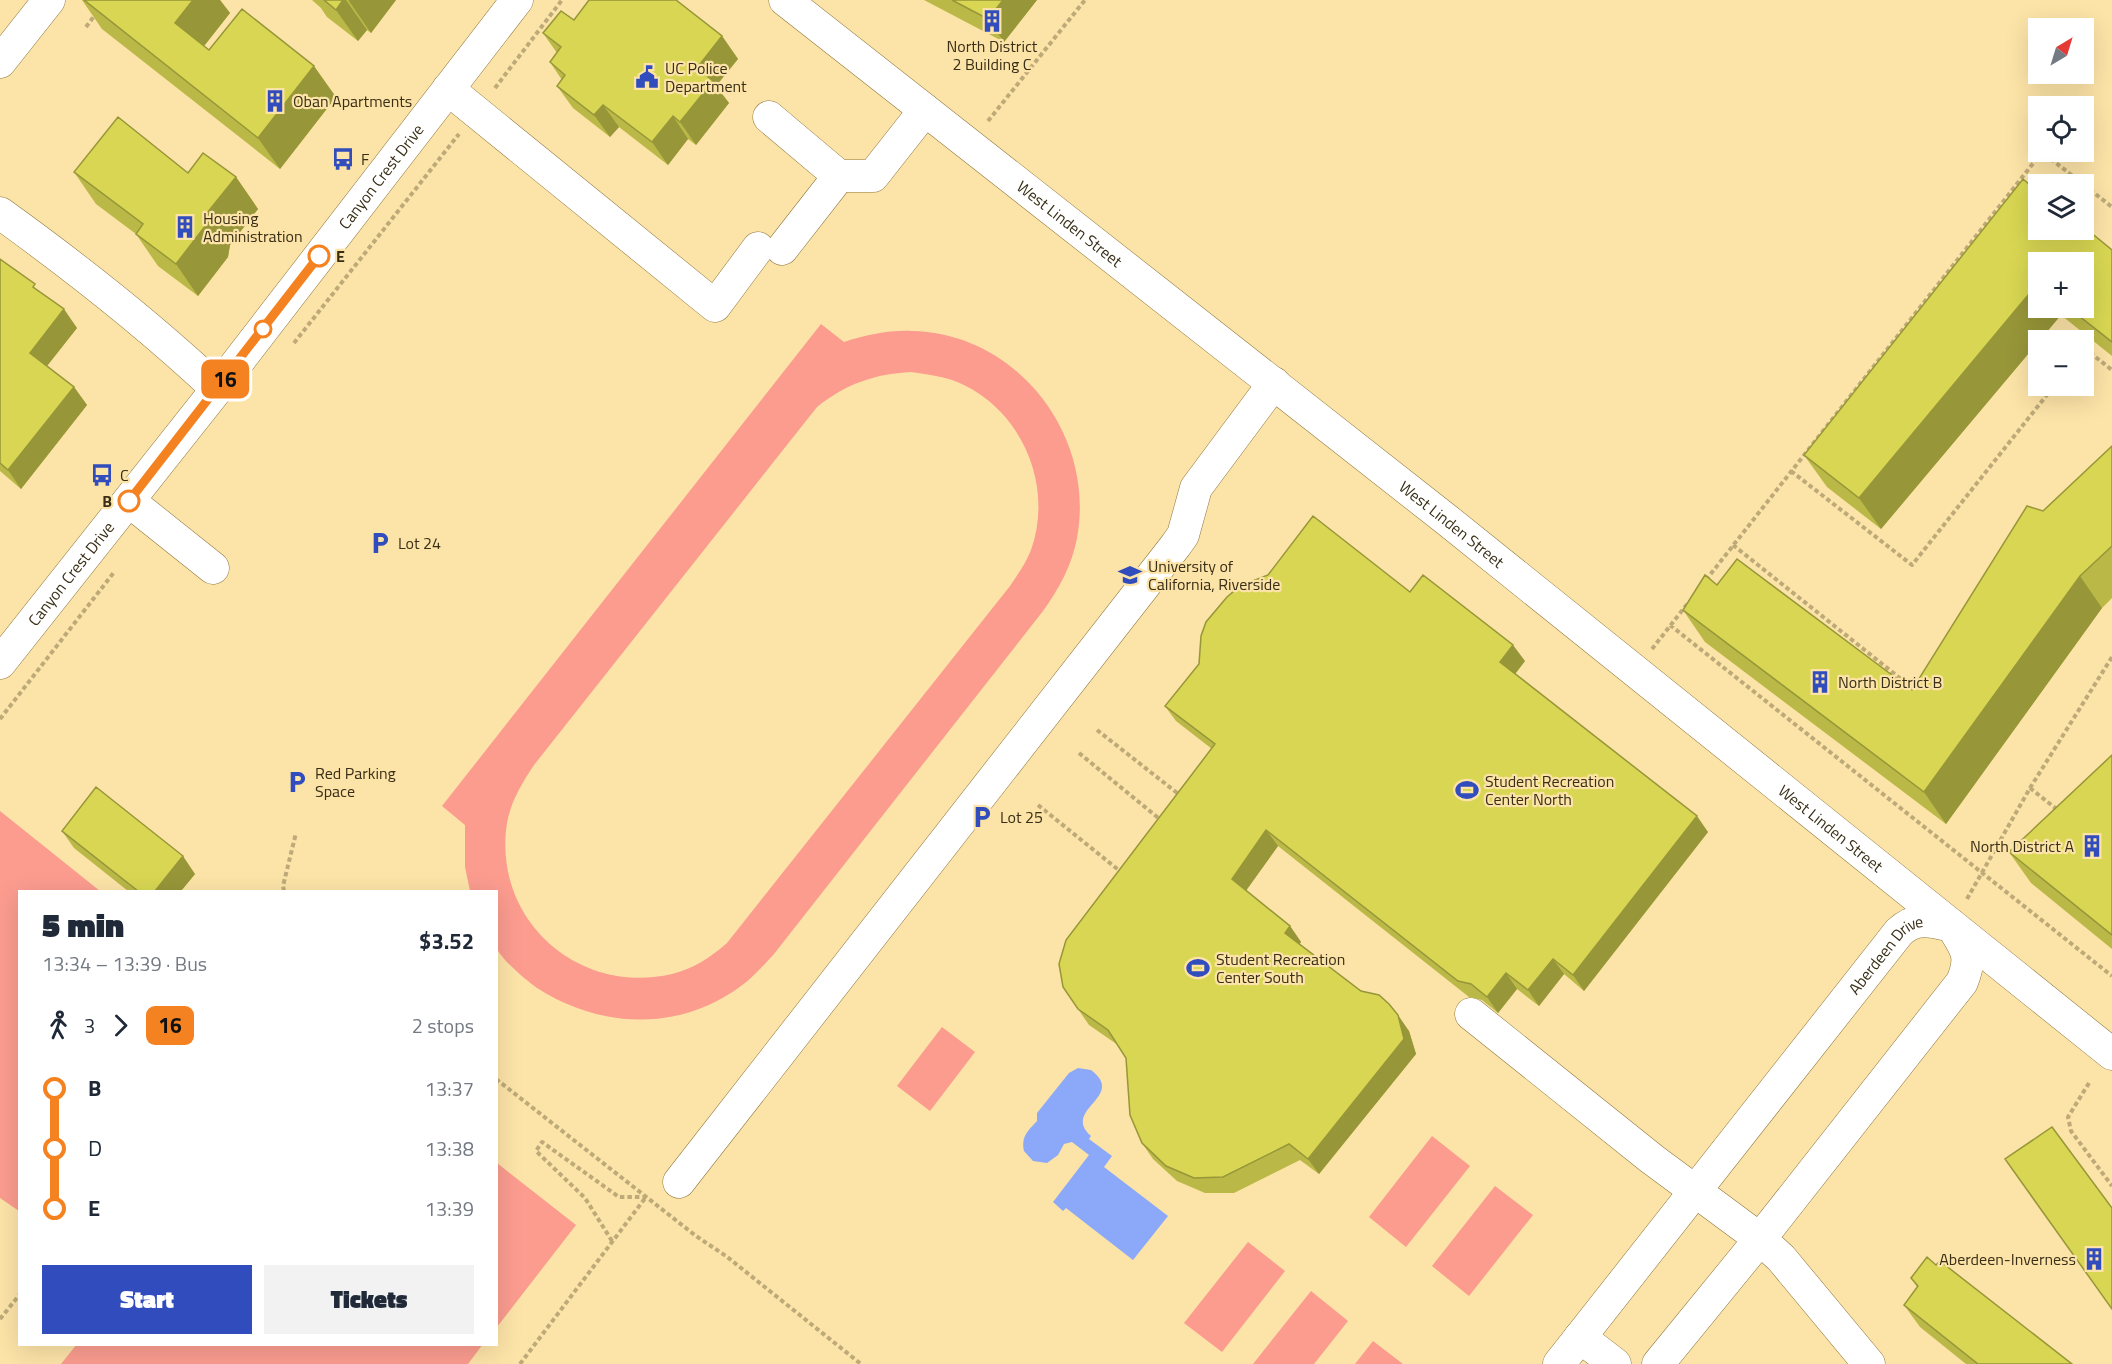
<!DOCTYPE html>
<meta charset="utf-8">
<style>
body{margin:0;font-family:"Titillium Web",sans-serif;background:#f2f2f3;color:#1f2937;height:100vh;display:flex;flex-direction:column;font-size:22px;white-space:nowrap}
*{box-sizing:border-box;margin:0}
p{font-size:20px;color:#747a83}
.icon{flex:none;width:33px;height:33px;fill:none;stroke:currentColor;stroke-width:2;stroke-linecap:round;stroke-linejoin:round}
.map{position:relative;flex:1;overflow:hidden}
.drawer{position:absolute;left:18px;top:890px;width:480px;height:456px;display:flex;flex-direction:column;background:#fff;border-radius:0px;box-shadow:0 6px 24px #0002}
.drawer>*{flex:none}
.badge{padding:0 12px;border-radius:9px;font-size:21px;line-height:39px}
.needle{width:39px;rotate:38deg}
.buttons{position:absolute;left:2028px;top:18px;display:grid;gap:12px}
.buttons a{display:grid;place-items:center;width:66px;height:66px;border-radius:0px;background:#fff;box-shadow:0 6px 24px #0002;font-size:30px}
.map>.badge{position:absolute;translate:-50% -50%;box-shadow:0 0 0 3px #fff}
.legs{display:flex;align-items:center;gap:9px;height:66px;padding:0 24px;font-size:20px}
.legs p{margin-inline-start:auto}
.headline{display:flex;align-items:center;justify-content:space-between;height:102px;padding:0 24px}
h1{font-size:33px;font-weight:800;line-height:45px}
.primary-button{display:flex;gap:12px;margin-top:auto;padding:12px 24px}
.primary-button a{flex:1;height:69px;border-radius:0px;background:#314cbd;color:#fff;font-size:24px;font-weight:800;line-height:69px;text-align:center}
.primary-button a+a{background:#f2f2f3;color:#1f2937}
ul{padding:0 24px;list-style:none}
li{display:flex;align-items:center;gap:21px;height:60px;font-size:22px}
li i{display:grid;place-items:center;width:9px;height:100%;margin:0 8px;background:currentColor}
li i::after{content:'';width:15px;height:15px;margin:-8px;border:4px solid;border-radius:50%;background:#fff}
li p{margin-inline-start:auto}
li:first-child i{background:linear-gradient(#0000 50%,currentColor 0)}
li:last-child i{background:linear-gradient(currentColor 50%,#0000 0)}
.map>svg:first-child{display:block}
.park{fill:#fb9c8f;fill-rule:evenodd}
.water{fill:#8ba8f9}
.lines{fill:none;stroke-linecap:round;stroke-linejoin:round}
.minor-casing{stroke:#8e783f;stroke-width:33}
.path{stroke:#beaa79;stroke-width:4;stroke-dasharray:4.5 3;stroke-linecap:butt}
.minor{stroke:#fff;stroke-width:32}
.wall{fill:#bab847;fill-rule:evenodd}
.shaded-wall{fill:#979639}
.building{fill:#d8d652;stroke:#979639;stroke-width:1.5}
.line-1-casing{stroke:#fff;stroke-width:14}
.line-1{stroke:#f58220;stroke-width:9}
.stop-1-dot{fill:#fff;stroke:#f58220;stroke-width:3}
.labels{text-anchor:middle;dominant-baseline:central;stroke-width:4.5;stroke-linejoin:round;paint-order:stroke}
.poi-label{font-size:16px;fill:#392f17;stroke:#fce3a7;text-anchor:start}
.street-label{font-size:16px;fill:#392f17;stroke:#fce3a7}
.stop-label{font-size:16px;font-weight:bold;fill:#392f17;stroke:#fce3a7;text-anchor:start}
</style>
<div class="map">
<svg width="2112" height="1364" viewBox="0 0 2112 1364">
<rect width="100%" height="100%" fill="#fce3a7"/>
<!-- park -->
<path class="park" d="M821,324L844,342C866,335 889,330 912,331C1017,333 1096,435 1077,538C1072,565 1059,589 1043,611L774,954C762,967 750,981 734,991C672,1032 598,1027 537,988C527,981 499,958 496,946C493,932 496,906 496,891H470L465,867V825L442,806ZM911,372C925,374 939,376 952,380C1019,404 1055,483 1031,550C1026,563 1018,574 1010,586L727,943C711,957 693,969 672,974C578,996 492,919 507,823C511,801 522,783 534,765L817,407C846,384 874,374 911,372Z
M0,811L100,891H20L19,1211L0,1198Z
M942,1027L975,1052L930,1111L897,1086Z
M1432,1136L1470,1166L1406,1247L1369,1217Z
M497,1163L576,1225L497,1327Z
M1495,1186L1533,1215L1469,1296L1432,1266Z
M1248,1242L1285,1271L1222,1352L1184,1323Z
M1311,1291L1348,1321L1314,1364H1253Z
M1373,1341L1403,1364H1355Z
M77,1344H483L468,1364H61Z"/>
<!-- water -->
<path class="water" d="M1078,1068L1091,1070C1127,1097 1061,1109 1091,1136L1089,1139L1112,1156L1104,1167L1168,1216L1133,1260L1066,1208L1063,1211L1053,1202L1089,1155L1072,1142L1064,1144L1058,1155L1047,1163L1033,1161L1024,1151C1021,1136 1028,1131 1037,1121V1113L1069,1073Z"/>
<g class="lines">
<!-- minor casing -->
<g class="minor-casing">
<g id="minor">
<path id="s1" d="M785,0L1447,520L2112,1054"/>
<path d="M0,62L49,0"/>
<path d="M448,89L715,306L758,248"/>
<path d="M769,117L839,176H873L925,110"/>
<path d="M0,213C75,267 150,326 217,389"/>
<path d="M782,249L839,176"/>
<path d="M129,501L213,568"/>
<path id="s2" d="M0,663L217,389L517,0"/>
<path d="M1471,1014L1652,1159L1760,1239L1781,1258L1869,1364"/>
<path d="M679,1182L1176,545L1183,535L1196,488L1274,383"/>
<path d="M1580,1337L1615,1364"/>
<path id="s3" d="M1559,1364L1899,932C1916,916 1931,921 1952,926C1966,949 1973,955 1962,982L1760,1239L1658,1364"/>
</g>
</g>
<!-- path -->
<path class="path" d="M86,27L95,15
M495,88L562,0
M988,121L1085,0
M2084,185L2112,207
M294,343L459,134
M2084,348L2112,370
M1791,471L1912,565L2054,386
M1733,545L1916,691
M1706,580L2042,152L2083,184
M1670,625L2112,976
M1652,649L1688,603
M0,719L115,571
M1097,730L1181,796
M1079,753L1162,821
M2030,788L2059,811
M1038,805L1121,872
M284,891L283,886L296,833
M1967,899L2030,788L2112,657
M496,1079L696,1236L726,1256L861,1364
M2089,1083L2068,1117L2071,1131L2112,1186
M612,1241L585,1198L536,1151L542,1142L619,1197H646
M0,1319L20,1294
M520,1364L646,1197"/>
<!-- minor -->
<use href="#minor" class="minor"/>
</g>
<!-- wall -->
<path class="wall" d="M82,0H220L230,13L204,46L209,50L336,97L280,169L102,29Z
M312,0H396L371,33L367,30L358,41L327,17L321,8Z
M924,0H1037L1004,42Z
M574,20L722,36L738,59L716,86L729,103L696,145L688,139L668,165L619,127L610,137L573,108L557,86L562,80L550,62L557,53L543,33Z
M74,172L188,173L236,177L258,209L230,245L228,257L198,296L158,266L136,234L96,204Z
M2023,179L2112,250V356L2061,315L1881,529L1827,487L1804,455ZM2038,262L2084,308H2038Z
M0,259L40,292L77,328L47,366L74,387L87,405L21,489L0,471Z
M2112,446V598L2102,608L1946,824L1705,642L1683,610L1717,585L1912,690L2043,511Z
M1525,661L1515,674L1708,832L1584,991L1564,974L1539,1006L1517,989L1498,1013L1482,1000L1469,997L1278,846L1246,890L1290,926L1301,942L1300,944L1409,1031L1416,1054L1319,1174L1300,1160L1234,1193H1205L1177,1181L1153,1159L1142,1143L1126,1058L1118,1045L1089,1025L1078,1009L1212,749L1176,721L1165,706Z
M2112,755V949L2031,883L2009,852Z
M62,831L195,874L181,891H128L74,848Z
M1911,1278L2072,1364H1966L1920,1327L1904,1305L1917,1287Z"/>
<!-- shaded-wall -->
<path class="shaded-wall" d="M193,0H220L230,13L197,55L175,23Z
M343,0H346L367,30L358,41L336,10Z
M349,0H396L371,33L349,1Z
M1003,0H1037L1004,42L988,19Z
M722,36L738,59L716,86L729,103L696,145L680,122L697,68Z
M314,66L336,97L280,169L258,138Z
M603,105L619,127L610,137L594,115Z
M673,116L688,139L668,165L652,142Z
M236,177L258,209L230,245L228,257L198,296L176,264L207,213Z
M2038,283V308H2055L2061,315L1881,529L1859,498Z
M64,309L77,328L43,371L30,353Z
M74,387L87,405L21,489L8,470Z
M2080,576L2102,608L1946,824L1924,792Z
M1513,645L1525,661L1512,678L1500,662Z
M1697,816L1708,832L1584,991L1573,975Z
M1266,830L1278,846L1243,895L1232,879Z
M183,856L195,874L181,891H155Z
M1290,926L1301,942L1296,948L1285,933Z
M1553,959L1564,974L1539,1006L1528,990Z
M1506,973L1517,989L1498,1013L1487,997Z
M1398,1015L1409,1031L1416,1054L1319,1174L1308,1159Z"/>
<!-- building -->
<path class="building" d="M84,0H193L175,23L209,50L242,9L314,66L258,138Z
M324,0H343L336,10Z
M589,0H676L722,36L697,68L713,81L680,122L673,116L652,142L603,105L594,115L557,86L565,75L550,62L561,47L543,33L561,11L574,20Z
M952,0H1003L988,19Z
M118,117L188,173L203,153L236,177L207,213L206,225L176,264L136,234L143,224L74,172Z
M2023,179L2038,192V230H2084V227L2112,250V342L2069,308H2084V262H2038V283L1859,498L1804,455Z
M0,259L35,284L33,287L64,309L30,353L74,387L8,470L0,463Z
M2112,446V546L2080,576L1924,792L1683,610L1705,575L1717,585L1737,559L1912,690L2027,506L2043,511Z
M1313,516L1410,592L1423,575L1513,645L1500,662L1697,816L1573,975L1553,959L1528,990L1506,973L1487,997L1471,984L1458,981L1266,830L1232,879L1290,926L1285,933L1361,991L1379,995L1389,1004L1398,1015L1404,1039L1308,1159L1289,1144L1223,1177L1194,1178L1166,1166L1142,1143L1130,1115L1126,1058L1108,1030L1078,1009L1063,987L1059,964L1066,940L1215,744L1165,706L1199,664L1201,636L1206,622L1227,597L1240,586L1268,575Z
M2112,755V935L2009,852Z
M96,787L183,856L155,891H138L62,831Z
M2052,1127L2112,1208V1309L2005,1159Z
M1927,1257L1936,1265L1940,1261L2072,1364H1978L1904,1305L1918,1286L1911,1278Z"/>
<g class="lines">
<!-- line-1 casing -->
<g class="line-1-casing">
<path id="line-1" d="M129,501L319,256"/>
</g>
<!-- line-1 -->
<use href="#line-1" class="line-1"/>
</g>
<!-- icons -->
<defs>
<g id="building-bare" transform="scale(1.8)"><path d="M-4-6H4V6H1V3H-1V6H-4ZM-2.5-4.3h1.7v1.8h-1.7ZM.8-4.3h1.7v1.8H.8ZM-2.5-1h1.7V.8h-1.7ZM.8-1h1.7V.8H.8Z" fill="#314cbd" stroke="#fce3a7" stroke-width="2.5" paint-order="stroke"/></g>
<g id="civic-bare" transform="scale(1.8)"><path d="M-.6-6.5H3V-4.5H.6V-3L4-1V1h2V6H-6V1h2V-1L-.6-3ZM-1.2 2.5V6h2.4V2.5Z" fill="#314cbd" stroke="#fce3a7" stroke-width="2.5" paint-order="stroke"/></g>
<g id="bus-bare" transform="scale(1.8)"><path d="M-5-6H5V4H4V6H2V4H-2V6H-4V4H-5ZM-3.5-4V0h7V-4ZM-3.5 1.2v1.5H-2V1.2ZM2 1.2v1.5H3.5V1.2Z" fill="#314cbd" stroke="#fce3a7" stroke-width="2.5" paint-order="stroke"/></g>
<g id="parking-bare" transform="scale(1.8)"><path d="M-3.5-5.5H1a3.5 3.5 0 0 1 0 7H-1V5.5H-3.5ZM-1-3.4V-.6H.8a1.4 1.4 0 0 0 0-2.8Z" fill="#314cbd" stroke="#fce3a7" stroke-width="2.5" paint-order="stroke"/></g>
<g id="university-bare" transform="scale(1.8)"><path d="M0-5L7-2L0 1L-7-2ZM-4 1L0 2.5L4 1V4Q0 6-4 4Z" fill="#314cbd" stroke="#fce3a7" stroke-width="2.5" paint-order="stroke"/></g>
<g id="stadium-bare" transform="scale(1.8)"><path d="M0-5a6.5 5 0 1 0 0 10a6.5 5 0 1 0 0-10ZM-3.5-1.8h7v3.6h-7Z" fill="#314cbd" stroke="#fce3a7" stroke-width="2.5" paint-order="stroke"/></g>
</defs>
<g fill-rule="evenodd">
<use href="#building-bare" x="992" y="21"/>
<use href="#civic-bare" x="647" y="77"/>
<use href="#building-bare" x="275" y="101"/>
<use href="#bus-bare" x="343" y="159"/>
<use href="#building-bare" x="185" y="227"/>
<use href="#bus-bare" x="102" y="475"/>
<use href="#parking-bare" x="380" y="543"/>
<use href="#university-bare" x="1130" y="575"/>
<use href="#building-bare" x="1820" y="682"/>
<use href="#parking-bare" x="297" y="782"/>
<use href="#stadium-bare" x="1467" y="790"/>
<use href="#parking-bare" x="982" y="817"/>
<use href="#building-bare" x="2092" y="846"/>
<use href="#stadium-bare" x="1198" y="968"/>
<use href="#building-bare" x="2094" y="1259"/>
</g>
<!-- markers -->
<g class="stop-1-dot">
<circle cx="319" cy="256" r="10"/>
<circle cx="263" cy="329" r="8"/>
<circle cx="129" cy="501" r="10"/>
</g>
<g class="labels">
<!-- poi labels -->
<g class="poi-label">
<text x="992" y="46" text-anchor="middle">North District<tspan x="992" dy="18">2 Building C</tspan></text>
<text x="665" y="68">UC Police<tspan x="665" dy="18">Department</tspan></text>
<text x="293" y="101">Oban Apartments</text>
<text x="361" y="159">F</text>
<text x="203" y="218">Housing<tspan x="203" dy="18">Administration</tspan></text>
<text x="120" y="475">C</text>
<text x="398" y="543">Lot 24</text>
<text x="1148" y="566">University of<tspan x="1148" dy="18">California, Riverside</tspan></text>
<text x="1838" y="682">North District B</text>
<text x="315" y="773">Red Parking<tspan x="315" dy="18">Space</tspan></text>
<text x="1485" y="781">Student Recreation<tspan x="1485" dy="18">Center North</tspan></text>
<text x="1000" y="817">Lot 25</text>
<text x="2074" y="846" text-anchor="end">North District A</text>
<text x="1216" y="959">Student Recreation<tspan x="1216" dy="18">Center South</tspan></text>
<text x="2076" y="1259" text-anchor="end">Aberdeen-Inverness</text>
</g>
<!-- street labels -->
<g class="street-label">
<text stroke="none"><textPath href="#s2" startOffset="618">Canyon Crest Drive</textPath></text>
<text stroke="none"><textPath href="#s1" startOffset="362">West Linden Street</textPath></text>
<text stroke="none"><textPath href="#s1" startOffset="848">West Linden Street</textPath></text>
<text stroke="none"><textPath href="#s2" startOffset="114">Canyon Crest Drive</textPath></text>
<text stroke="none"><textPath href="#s1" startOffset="1334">West Linden Street</textPath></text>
<text stroke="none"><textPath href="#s3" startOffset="525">Aberdeen Drive</textPath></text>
</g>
<!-- stop labels -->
<g class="stop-label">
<text x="336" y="256">E</text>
<text x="112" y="501" text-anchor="end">B</text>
</g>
</g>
</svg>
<div class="buttons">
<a><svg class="needle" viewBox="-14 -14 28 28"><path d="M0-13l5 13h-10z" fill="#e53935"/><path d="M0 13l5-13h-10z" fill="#747a83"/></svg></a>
<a><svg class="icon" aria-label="locate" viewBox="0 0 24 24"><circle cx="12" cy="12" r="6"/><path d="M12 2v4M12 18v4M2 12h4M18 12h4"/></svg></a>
<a><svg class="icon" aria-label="layers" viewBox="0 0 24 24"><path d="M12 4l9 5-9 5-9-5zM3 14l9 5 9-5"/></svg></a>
<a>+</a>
<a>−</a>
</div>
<b class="badge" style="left:225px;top:379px;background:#f58220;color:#111">16</b>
<section class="drawer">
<div class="headline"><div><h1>5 min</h1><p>13:34 – 13:39 · Bus</p></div><b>$3.52</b></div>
<div class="legs"><svg class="icon" aria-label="walk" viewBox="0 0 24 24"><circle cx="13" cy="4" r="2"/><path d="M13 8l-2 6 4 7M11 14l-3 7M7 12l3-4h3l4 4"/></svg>3<svg class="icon" aria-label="forward" viewBox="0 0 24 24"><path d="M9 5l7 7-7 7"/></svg><b class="badge" style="background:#f58220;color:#111">16</b><p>2 stops</p></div>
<ul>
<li><i style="color:#f58220"></i><b>B</b><p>13:37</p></li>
<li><i style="color:#f58220"></i><span>D</span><p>13:38</p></li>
<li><i style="color:#f58220"></i><b>E</b><p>13:39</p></li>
</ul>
<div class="primary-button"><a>Start</a><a>Tickets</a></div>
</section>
</div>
